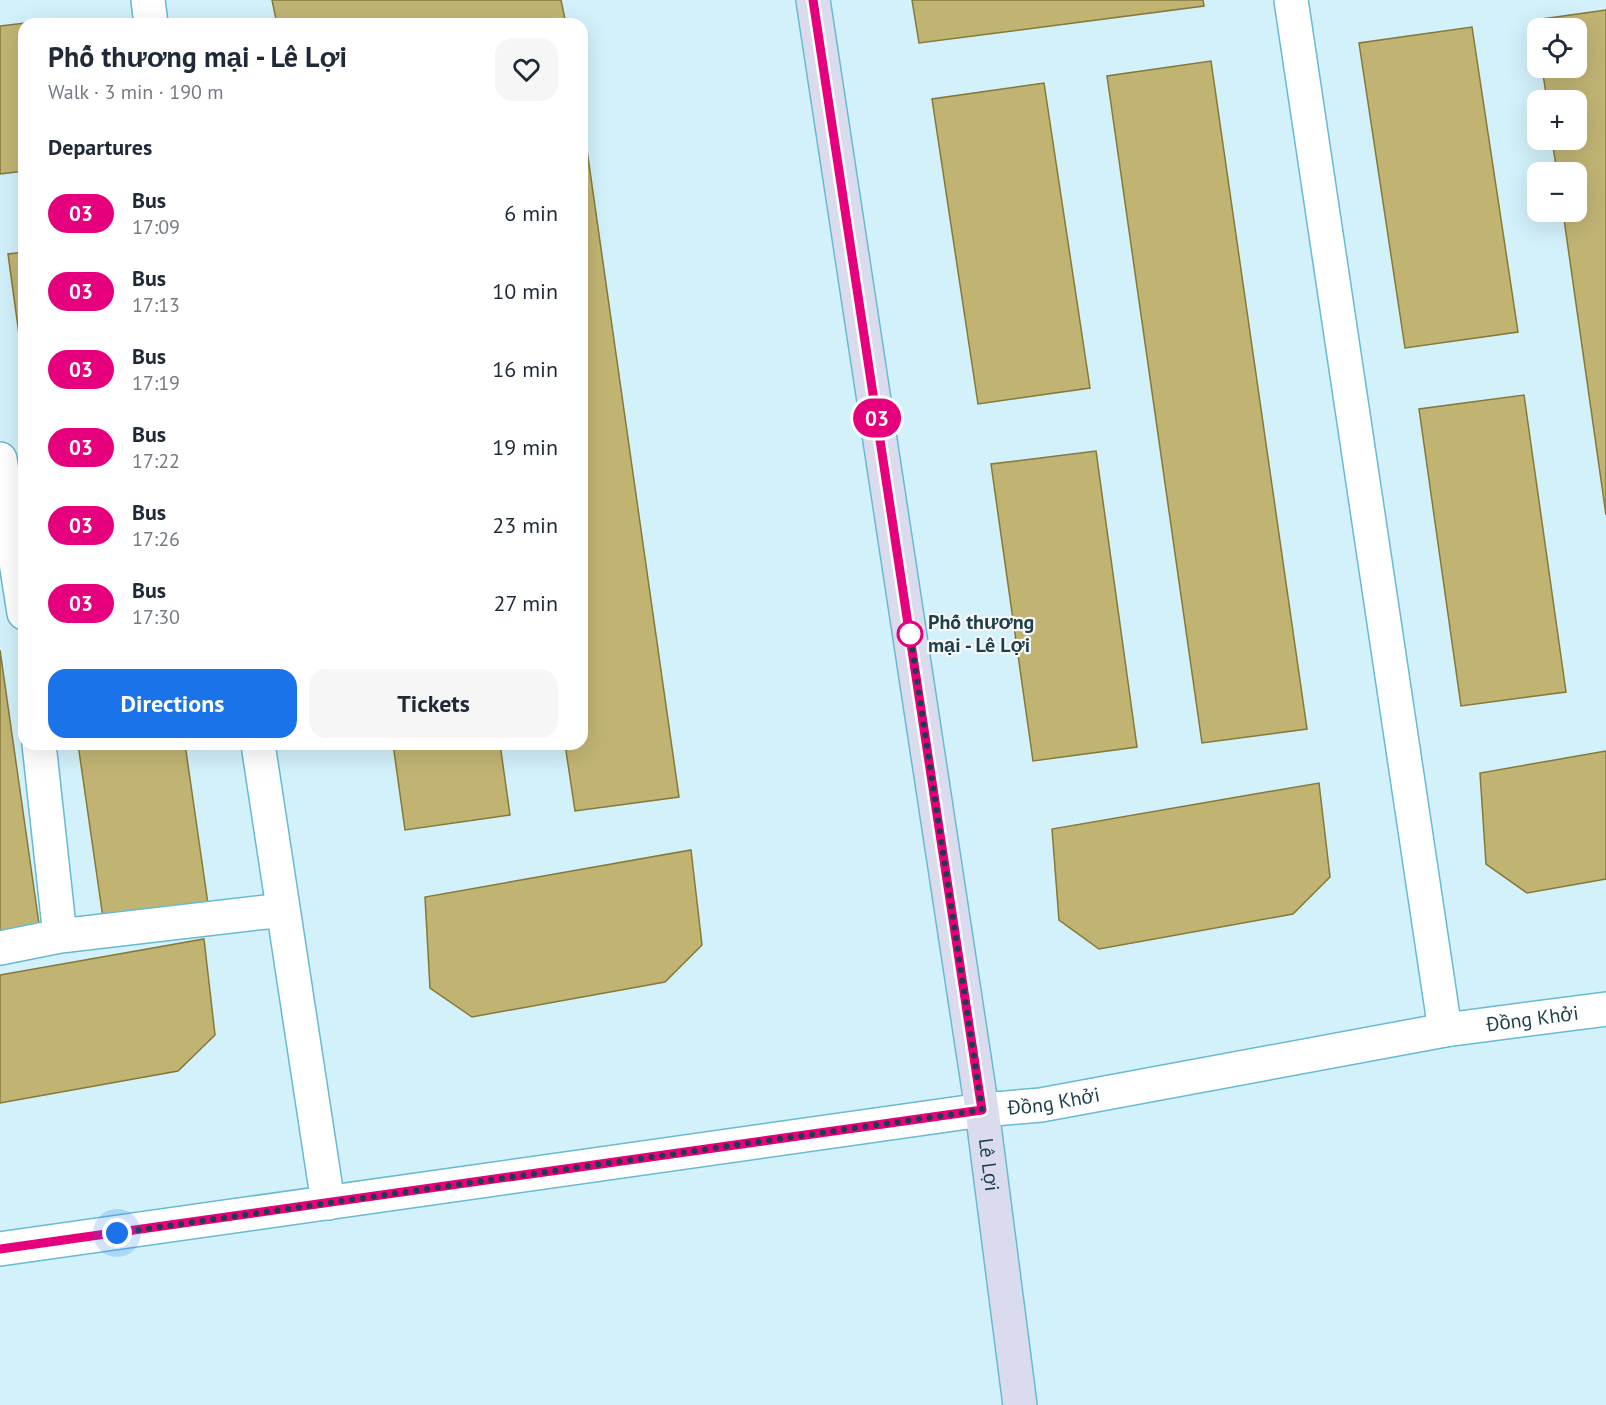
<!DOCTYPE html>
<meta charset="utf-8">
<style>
body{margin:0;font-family:"PT Sans",sans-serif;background:#f6f6f7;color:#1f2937;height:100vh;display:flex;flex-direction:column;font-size:22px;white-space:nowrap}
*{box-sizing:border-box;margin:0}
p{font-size:20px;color:#747a83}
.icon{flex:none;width:33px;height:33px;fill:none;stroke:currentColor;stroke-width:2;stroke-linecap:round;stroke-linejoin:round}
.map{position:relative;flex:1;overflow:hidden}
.drawer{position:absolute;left:18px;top:18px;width:570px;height:732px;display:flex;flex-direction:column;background:#fff;border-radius:18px;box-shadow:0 6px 24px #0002}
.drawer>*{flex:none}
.badge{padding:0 12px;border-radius:20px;font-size:21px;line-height:39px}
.controls{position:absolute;left:1527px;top:18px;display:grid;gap:12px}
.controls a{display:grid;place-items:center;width:60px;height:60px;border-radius:12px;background:#fff;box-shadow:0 6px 24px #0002;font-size:30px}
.you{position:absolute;width:30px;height:30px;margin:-15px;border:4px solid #fff;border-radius:50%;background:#1a73e8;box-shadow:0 0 0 9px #1a73e833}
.map>.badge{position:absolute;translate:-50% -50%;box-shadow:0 0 0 3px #fff}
h2{padding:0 30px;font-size:22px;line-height:54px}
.round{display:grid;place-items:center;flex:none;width:63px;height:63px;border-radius:18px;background:#f6f6f7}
.overview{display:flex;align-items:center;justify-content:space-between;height:102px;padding:0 30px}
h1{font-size:28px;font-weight:700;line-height:45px}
.button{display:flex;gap:12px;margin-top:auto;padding:12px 30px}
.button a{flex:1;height:69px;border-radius:18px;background:#1a73e8;color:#fff;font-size:24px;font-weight:700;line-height:69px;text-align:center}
.button a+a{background:#f6f6f7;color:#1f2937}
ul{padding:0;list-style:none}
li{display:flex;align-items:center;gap:18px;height:78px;padding:0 30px}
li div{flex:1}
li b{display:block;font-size:22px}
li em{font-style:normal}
li .badge{min-width:66px;font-weight:700;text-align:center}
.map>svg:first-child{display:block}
.building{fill:#c1b473;stroke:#857938;stroke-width:1.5}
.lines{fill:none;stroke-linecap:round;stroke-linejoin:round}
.minor-casing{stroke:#68bad1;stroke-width:36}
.tertiary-casing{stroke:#68bad1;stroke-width:36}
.secondary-casing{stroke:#68bad1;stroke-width:36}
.minor{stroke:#fff;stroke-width:33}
.tertiary{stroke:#fff;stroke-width:33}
.secondary{stroke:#dadcee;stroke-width:33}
.line-casing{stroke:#fff;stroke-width:14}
.line{stroke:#e6007e;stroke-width:9}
.walk{stroke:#1c3f49;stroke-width:6;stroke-dasharray:0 10.8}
.stop-dot{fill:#fff;stroke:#e6007e;stroke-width:3}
.labels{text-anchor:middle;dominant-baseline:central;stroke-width:4.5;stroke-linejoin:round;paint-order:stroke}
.stop-label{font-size:20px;font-weight:bold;fill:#1c3f49;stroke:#f8f8f8;text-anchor:start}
.street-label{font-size:20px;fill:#1c3f49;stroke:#f8f8f8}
</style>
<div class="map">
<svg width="1606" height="1405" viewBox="0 0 1606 1405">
<rect width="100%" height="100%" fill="#d2f1fa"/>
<!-- building -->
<path class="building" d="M272,0H561L566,24H277Z
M912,0H1203L1204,6L919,43Z
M1606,10V515L1563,212H1576V172H1557L1552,140H1576V100H1547L1542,68H1576V28H1538V36L1535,20Z
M34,22L36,24H24V171L0,174V26Z
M1472,27L1518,332L1405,348L1359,43Z
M1211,61L1307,729L1202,743L1107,76Z
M1044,83L1090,388L978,404L932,99Z
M582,129H584L679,797L575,811L565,744H582Z
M24,252V371L8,254Z
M1524,395L1566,692L1461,706L1419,409Z
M1096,451L1137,747L1033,761L991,464Z
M0,650L40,931L0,936Z
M78,744H185L208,904L103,918Z
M393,744H500L510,815L405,830Z
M1606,751V879L1527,893L1486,864L1480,773Z
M1319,783L1330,877L1293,914L1099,949L1059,920L1052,829Z
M691,850L702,945L665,982L472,1017L430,988L425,897Z
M204,939L215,1035L178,1071L0,1103V975Z"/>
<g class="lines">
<!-- minor casing -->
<g class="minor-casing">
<path id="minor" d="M148,0L151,24
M1291,0L1445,1030
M0,459L24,613
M39,744L60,936
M258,744L328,1203
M0,948L60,936L283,910"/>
</g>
<!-- tertiary casing -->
<g class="tertiary-casing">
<g id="tertiary">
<path id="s1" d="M0,1249L982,1110L1041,1105L1445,1030L1606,1009"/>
</g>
</g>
<!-- secondary casing -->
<g class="secondary-casing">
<g id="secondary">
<path id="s2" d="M813,0L982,1110L1020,1405"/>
</g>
</g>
<!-- minor -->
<use href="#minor" class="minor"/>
<!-- tertiary -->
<use href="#tertiary" class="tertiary"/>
<!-- secondary -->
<use href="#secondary" class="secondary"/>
</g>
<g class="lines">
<!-- line casing -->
<g class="line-casing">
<path id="line" d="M0,1249L982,1110L813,0"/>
</g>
<!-- line -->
<use href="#line" class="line"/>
<!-- walk -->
<path class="walk" d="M117,1233L982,1110L910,634"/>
</g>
<!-- markers -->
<circle class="stop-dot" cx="910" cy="634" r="12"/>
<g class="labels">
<!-- stop labels -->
<g class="stop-label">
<text x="928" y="622">Phố thương<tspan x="928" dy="23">mại - Lê Lợi</tspan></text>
</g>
<!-- street labels -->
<g class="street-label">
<text stroke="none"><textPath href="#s1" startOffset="1550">Đồng Khởi</textPath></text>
<text stroke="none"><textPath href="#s1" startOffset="1064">Đồng Khởi</textPath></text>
<text stroke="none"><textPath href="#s2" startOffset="1178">Lê Lợi</textPath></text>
</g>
</g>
</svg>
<div class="controls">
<a><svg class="icon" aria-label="locate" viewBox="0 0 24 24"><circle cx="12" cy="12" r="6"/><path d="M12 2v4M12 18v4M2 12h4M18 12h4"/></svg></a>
<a>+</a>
<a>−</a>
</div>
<div class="you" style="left:117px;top:1233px"></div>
<b class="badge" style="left:877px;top:418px;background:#e6007e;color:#fff">03</b>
<section class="drawer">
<div class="overview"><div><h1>Phố thương mại - Lê Lợi</h1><p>Walk · 3 min · 190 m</p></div><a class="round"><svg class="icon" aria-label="heart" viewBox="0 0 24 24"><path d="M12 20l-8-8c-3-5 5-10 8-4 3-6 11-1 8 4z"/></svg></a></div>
<h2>Departures</h2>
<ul>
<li><span class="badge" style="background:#e6007e;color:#fff">03</span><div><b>Bus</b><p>17:09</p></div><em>6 min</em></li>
<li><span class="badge" style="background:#e6007e;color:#fff">03</span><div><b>Bus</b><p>17:13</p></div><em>10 min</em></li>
<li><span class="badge" style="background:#e6007e;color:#fff">03</span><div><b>Bus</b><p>17:19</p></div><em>16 min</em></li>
<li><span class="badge" style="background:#e6007e;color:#fff">03</span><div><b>Bus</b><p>17:22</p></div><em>19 min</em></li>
<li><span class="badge" style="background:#e6007e;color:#fff">03</span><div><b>Bus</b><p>17:26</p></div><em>23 min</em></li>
<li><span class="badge" style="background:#e6007e;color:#fff">03</span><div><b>Bus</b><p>17:30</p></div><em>27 min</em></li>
</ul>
<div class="button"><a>Directions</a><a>Tickets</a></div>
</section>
</div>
